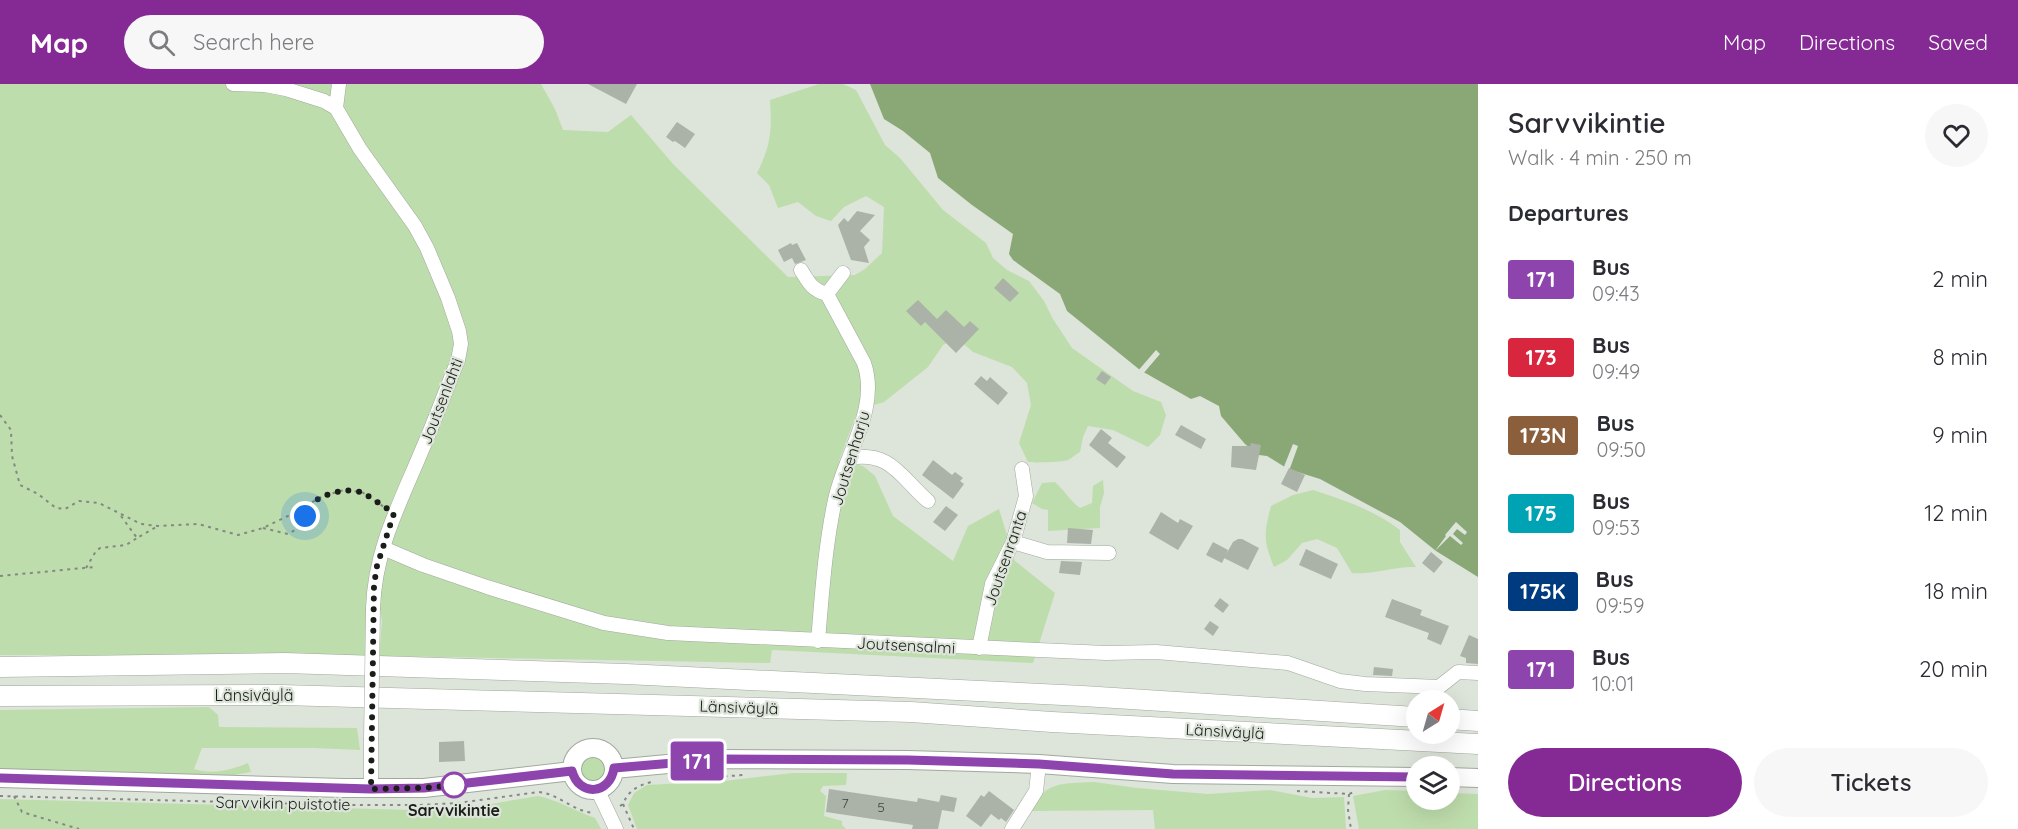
<!DOCTYPE html>
<meta charset="utf-8">
<style>
body{margin:0;font-family:Quicksand,sans-serif;background:#f7f7f7;color:#2b2b33;height:100vh;display:flex;flex-direction:column;font-size:22px;white-space:nowrap}
*{box-sizing:border-box;margin:0}
p{font-size:20px;color:#7c7c81}
.icon{flex:none;width:33px;height:33px;fill:none;stroke:currentColor;stroke-width:2;stroke-linecap:round;stroke-linejoin:round}
.map{position:relative;flex:1;overflow:hidden}
.drawer{display:flex;flex-direction:column;background:#fff;width:540px}
.drawer>*{flex:none}
.badge{padding:0 12px;border-radius:4px;font-size:21px;line-height:39px}
.needle{width:39px;rotate:37deg}
.buttons{position:absolute;left:1406px;top:606px;display:grid;gap:12px}
.buttons a{display:grid;place-items:center;width:54px;height:54px;border-radius:50%;background:#fff;box-shadow:0 6px 24px #0002;font-size:30px}
.you{position:absolute;width:30px;height:30px;margin:-15px;border:4px solid #fff;border-radius:50%;background:#1a73e8;box-shadow:0 0 0 9px #1a73e833}
.map>.badge{position:absolute;translate:-50% -50%;box-shadow:0 0 0 3px #fff}
h2{padding:0 30px;font-size:22px;line-height:54px}
.round{display:grid;place-items:center;flex:none;width:63px;height:63px;border-radius:32px;background:#f7f7f7}
.overview{display:flex;align-items:center;justify-content:space-between;height:102px;padding:0 30px}
h1{font-size:28px;font-weight:600;line-height:45px}
.button{display:flex;gap:12px;margin-top:auto;padding:12px 30px}
.button a{flex:1;height:69px;border-radius:36px;background:#852995;color:#fff;font-size:24px;font-weight:600;line-height:69px;text-align:center}
.button a+a{background:#f7f7f7;color:#2b2b33}
ul{padding:0;list-style:none}
li{display:flex;align-items:center;gap:18px;height:78px;padding:0 30px}
li div{flex:1}
li b{display:block;font-size:22px}
li em{font-style:normal}
li .badge{min-width:66px;font-weight:700;text-align:center}
header{display:flex;align-items:center;gap:36px;box-sizing:border-box;height:84px;padding:0 30px;background:#852995;color:#fff}
header strong{font-size:28px}
nav{display:flex;gap:33px;margin-inline-start:auto;font-size:21px}
.search{width:420px;height:54px;background:#f7f7f7;display:flex;align-items:center;gap:15px;box-sizing:border-box;padding:0 21px;border-radius:33px;color:#7c7c81;font-size:22px}
main{display:flex;flex:1;min-height:0}
.map>svg:first-child{display:block}
.green{fill:#beddac}
.water{fill:#89a876}
.pier{fill:#dde4d9}
.building{fill:#abb2a7}
.lines{fill:none;stroke-linecap:round;stroke-linejoin:round}
.minor-casing{stroke:#a1a89d;stroke-width:15}
.major-casing{stroke:#a1a89d;stroke-width:20}
.highway-casing{stroke:#a1a89d;stroke-width:21}
.path{stroke:#848981;stroke-width:2;stroke-dasharray:3 4.5;stroke-linecap:butt}
.minor{stroke:#fff;stroke-width:14}
.major{stroke:#fff;stroke-width:18}
.highway{stroke:#fff;stroke-width:20}
.minor-bridge-casing{stroke:#a1a89d;stroke-width:15;stroke-linecap:butt}
.minor-bridge{stroke:#fff;stroke-width:14}
.line-casing{stroke:#fff;stroke-width:14}
.line{stroke:#8e44ad;stroke-width:9}
.walk{stroke:#1a1d19;stroke-width:6;stroke-dasharray:0 10.8}
.stop-dot{fill:#fff;stroke:#8e44ad;stroke-width:3}
.labels{text-anchor:middle;dominant-baseline:central;stroke-width:4.5;stroke-linejoin:round;paint-order:stroke}
.number-label{font-size:14px;fill:#3e423c}
.street-label{font-size:16px;fill:#1a1d19;stroke:#dde4d9}
.stop-label{font-size:16px;font-weight:bold;fill:#1a1d19;stroke:#dde4d9}
</style>
<header>
<strong>Map</strong>
<div class="search"><svg class="icon" aria-label="search" viewBox="0 0 24 24"><circle cx="10" cy="10" r="6"/><path d="M15 15l6 6"/></svg>Search here</div>
<nav><a>Map</a><a>Directions</a><a>Saved</a></nav>
</header>
<main>
<div class="map">
<svg width="1478" height="745" viewBox="0 0 1478 745">
<rect width="100%" height="100%" fill="#dde4d9"/>
<!-- green -->
<path class="green" d="M0,0H541L555,25L563,46L608,48L631,31L673,80L788,193L855,191L865,185L882,169L884,123L866,112L844,123L831,137L816,132L798,118L778,124L769,101L757,89C771,61 772,47 770,16L819,0H843L856,6L885,61L900,74L943,126L986,159L993,174L1007,186L1029,197L1044,217L1053,235L1072,264L1133,307L1161,318L1166,331L1160,351L1148,363L1113,346L1088,342L1083,353L1080,368C1076,370 1072,374 1068,376C1064,378 1033,379 1028,378L1019,359L1031,321L1027,299L1012,283L973,268L957,254L943,261L928,283L884,318L858,326L839,377L863,382L875,392L893,432L953,477L968,442L999,425L1015,477L1055,509L1033,579L772,566L770,579L379,572L382,537L380,524L366,572L0,571Z
M1103,396L1104,409L1100,423V444L1048,447V426L1042,425L1032,419L1042,399L1055,398C1065,407 1070,417 1080,424L1092,419L1093,402Z
M1313,406C1344,416 1374,426 1400,446V458L1416,483C1394,482 1374,491 1352,489L1337,464L1317,455L1302,459L1287,476L1274,483C1263,456 1264,449 1271,422L1293,411Z
M209,623L218,631L219,643L357,644L360,666L315,664H202L194,685C214,691 230,686 248,679L251,688L228,692L0,686V626Z
M580 684a13 13 0 1 1 26 0a13 13 0 1 1-26 0Z
M793,689H847L846,701L823,702L820,707L826,712L824,732L842,737V741L846,745H637L628,721L634,709L647,701L724,697Z
M1094,698L1137,704L1208,710L1270,706L1312,714L1344,713L1346,745H1155L1153,726L1030,727C1046,696 1062,700 1094,698Z
M1385,706L1416,707V716H1449V709L1478,710V745H1359L1353,712Z
M538,712C558,716 575,727 595,734L601,745H0V715L450,727Z"/>
<!-- water -->
<path class="water" d="M870,0H1478V493L1436,467L1400,438L1320,395L1288,385L1267,372L1259,371L1245,360L1221,332L1219,322L1200,312L1191,315L1140,286L1067,227L1060,210L1013,176L1009,170L1013,150L972,121L938,94L930,69L903,47L884,35Z"/>
<!-- pier -->
<path class="pier" d="M1156,266L1160,270L1142,291L1137,288Z
M1293,360L1298,362L1289,387L1283,385Z
M1456,438L1467,448L1465,451L1457,445L1453,450L1463,459L1461,461L1450,452L1435,467L1446,452L1445,451Z"/>
<!-- building -->
<path class="building" d="M588,0H637L626,20Z
M677,38L695,50L685,64L675,57L673,58L666,53Z
M857,127L875,131L860,147L870,156L864,163L869,179L851,176L838,141L844,134L848,138Z
M791,159L792,161L797,159L806,176L795,180L792,174L784,178L778,166Z
M1003,194L1019,209L1010,218L994,204Z
M918,216L937,235L946,226L964,243L970,237L979,245L956,269L925,238L921,242L906,227Z
M1102,287L1111,293L1105,301L1096,295Z
M981,292L987,297L990,293L1008,309L998,321L974,300Z
M1181,341L1206,355L1201,365L1175,351Z
M1101,345L1112,354L1108,359L1126,373L1117,384L1089,361Z
M1251,359L1261,361L1256,386L1231,383L1232,362H1250Z
M933,376L952,391L955,388L963,394L960,397L964,400L953,415L922,391Z
M1289,384L1305,391L1297,408L1281,400Z
M946,422L958,431L945,447L933,438Z
M1161,428L1178,439L1180,435L1193,442L1178,466L1149,449Z
M1068,444L1093,446L1091,460L1067,459Z
M1238,455H1242L1259,464L1248,486L1224,474L1233,458Z
M1213,458L1228,466L1222,479L1206,471Z
M1306,465L1338,480L1331,495L1299,481Z
M1431,468L1443,478L1434,489L1422,479Z
M1061,477L1082,478L1080,491L1059,489Z
M1220,514L1229,521L1223,529L1214,522Z
M1392,515L1422,526L1420,531L1449,542L1441,561L1427,555L1429,549L1385,533Z
M1210,537L1219,543L1213,552L1204,545Z
M1469,551L1478,555V580L1466,579V574L1460,572Z
M1374,583L1393,585L1392,592L1373,591Z
M464,657L465,677L439,678V658Z
M829,705L917,718L918,714L939,718L941,711L957,714L954,728L942,726L938,745H912L913,741L826,728Z
M989,707L1014,726L1006,738L1001,734L999,736L991,730L981,743L966,732L981,711L984,713Z"/>
<g class="lines">
<!-- minor casing -->
<g class="minor-casing">
<path id="minor" d="M233,0L265,1L286,5L324,17L336,24L360,65L415,142L427,164L448,214L459,247L461,260L458,276C446,306 435,336 422,366C400,419 375,465 373,524
M336,24L339,0
M801,186C809,199 812,206 827,210L864,279C880,325 844,372 835,416C825,462 822,510 818,557
M827,210L843,189
M849,374C891,366 901,394 928,417
M1013,458L1047,468L1109,469
M383,464L423,481L487,503L604,539L668,549L1106,569L1156,568L1288,579L1340,597L1365,600L1439,603L1458,588L1478,589
M979,564L992,500L1013,458L1026,412L1022,385
M371,656V705
M597,705L616,745
M1012,745L1036,707L1039,680"/>
</g>
<!-- major casing -->
<g class="major-casing">
<path id="major" d="M572 685a21 21 0 1 1 42 0a21 21 0 1 1-42 0Z
M614,685L721,675L908,676L1039,680L1173,690L1416,693
M1449,693L1478,694
M0,694L343,704H424L572,687"/>
</g>
<!-- highway casing -->
<g class="highway-casing">
<path id="highway" d="M0,583L285,579L626,590L1083,612L1416,633
M0,612L281,611L911,628L1052,638L1478,660
M1449,635L1478,637"/>
</g>
<!-- path -->
<path class="path" d="M0,331L11,346L12,372L20,401L38,410L56,424L65,425L79,417L99,419L141,440L158,442L198,440L238,451L263,444L288,432L323,412L344,406L362,408L384,423
M121,432L137,454L158,442
M263,444L288,450L297,445L312,419
M86,484L96,467L100,464L126,461L137,454
M0,492L94,483
M672,696L744,691
M1297,707L1349,710L1354,708
M1349,710L1348,726L1351,745
M0,712L343,721H418L458,719L539,708C559,710 574,728 594,729
M14,712L22,728L79,745
M623,720L634,745
M620,722L623,720C628,707 638,701 652,698"/>
<!-- minor -->
<use href="#minor" class="minor"/>
<!-- major -->
<use href="#major" class="major"/>
<!-- highway -->
<use href="#highway" class="highway"/>
<!-- minor-bridge casing -->
<g class="minor-bridge-casing">
<path id="minor-bridge" d="M371,656L373,524"/>
</g>
<!-- minor-bridge -->
<use href="#minor-bridge" class="minor-bridge"/>
</g>
<g class="lines">
<!-- line casing -->
<g class="line-casing">
<path id="line" d="M0,694L371,705L424,704L572,687C579,713 610,711 614,684L721,675L908,676L1039,680L1173,690L1416,693"/>
</g>
<!-- line -->
<use href="#line" class="line"/>
<!-- walk -->
<path class="walk" d="M305,432L312,419L323,412L344,406L362,408L394,429L377,482L374,501L371,705L424,704L454,701"/>
</g>
<!-- markers -->
<circle class="stop-dot" cx="454" cy="701" r="12"/>
<g class="labels">
<!-- number labels -->
<g class="number-label">
<text x="845" y="719">7</text>
<text x="881" y="723">5</text>
</g>
<!-- street labels -->
<g class="street-label">
<text transform="translate(441 317) rotate(-69)">Joutsenlahti</text>
<text transform="translate(850 374) rotate(-73)">Joutsenharju</text>
<text transform="translate(1005 474) rotate(-71)">Joutsenranta</text>
<text transform="translate(906 561) rotate(3)">Joutsensalmi</text>
<text x="254" y="611">Länsiväylä</text>
<text transform="translate(739 623) rotate(2)">Länsiväylä</text>
<text transform="translate(1225 647) rotate(3)">Länsiväylä</text>
<text transform="translate(283 719) rotate(1)">Sarvvikin puistotie</text>
</g>
<!-- stop labels -->
<g class="stop-label">
<text x="454" y="726">Sarvvikintie</text>
</g>
</g>
</svg>
<div class="buttons">
<a><svg class="needle" viewBox="-14 -14 28 28"><path d="M0-13l5 13h-10z" fill="#e53935"/><path d="M0 13l5-13h-10z" fill="#7c7c81"/></svg></a>
<a><svg class="icon" aria-label="layers" viewBox="0 0 24 24"><path d="M12 4l9 5-9 5-9-5zM3 14l9 5 9-5"/></svg></a>
</div>
<div class="you" style="left:305px;top:432px"></div>
<b class="badge" style="left:697px;top:677px;background:#8e44ad;color:#fff">171</b>
</div>
<section class="drawer">
<div class="overview"><div><h1>Sarvvikintie</h1><p>Walk · 4 min · 250 m</p></div><a class="round"><svg class="icon" aria-label="heart" viewBox="0 0 24 24"><path d="M12 20l-8-8c-3-5 5-10 8-4 3-6 11-1 8 4z"/></svg></a></div>
<h2>Departures</h2>
<ul>
<li><span class="badge" style="background:#8e44ad;color:#fff">171</span><div><b>Bus</b><p>09:43</p></div><em>2 min</em></li>
<li><span class="badge" style="background:#d7263d;color:#fff">173</span><div><b>Bus</b><p>09:49</p></div><em>8 min</em></li>
<li><span class="badge" style="background:#8b5e3c;color:#fff">173N</span><div><b>Bus</b><p>09:50</p></div><em>9 min</em></li>
<li><span class="badge" style="background:#00a3b4;color:#fff">175</span><div><b>Bus</b><p>09:53</p></div><em>12 min</em></li>
<li><span class="badge" style="background:#003b80;color:#fff">175K</span><div><b>Bus</b><p>09:59</p></div><em>18 min</em></li>
<li><span class="badge" style="background:#8e44ad;color:#fff">171</span><div><b>Bus</b><p>10:01</p></div><em>20 min</em></li>
</ul>
<div class="button"><a>Directions</a><a>Tickets</a></div>
</section>
</main>
